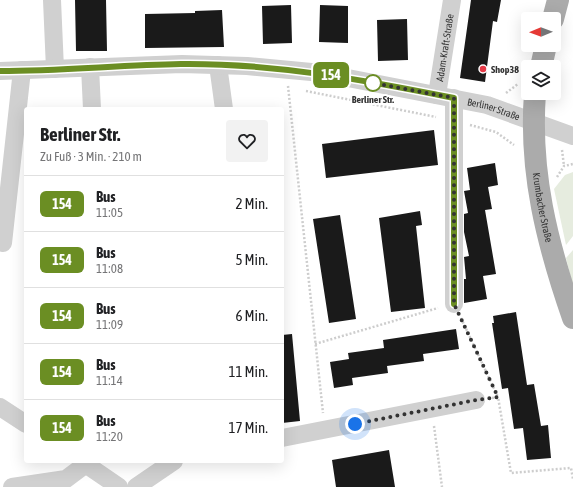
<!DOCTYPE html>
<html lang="de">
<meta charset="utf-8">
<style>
body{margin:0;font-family:"Asap Condensed",sans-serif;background:#f2f2f2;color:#202124;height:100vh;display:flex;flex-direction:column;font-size:15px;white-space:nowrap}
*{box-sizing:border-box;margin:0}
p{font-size:13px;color:#757577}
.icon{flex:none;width:22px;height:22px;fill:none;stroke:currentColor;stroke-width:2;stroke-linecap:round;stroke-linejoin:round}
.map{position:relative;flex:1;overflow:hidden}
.side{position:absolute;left:24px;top:107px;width:260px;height:356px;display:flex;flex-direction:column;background:#fff;border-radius:4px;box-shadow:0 4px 16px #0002}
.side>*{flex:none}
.badge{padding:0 8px;border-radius:6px;font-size:14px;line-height:26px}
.needle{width:26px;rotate:269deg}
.controls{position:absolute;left:521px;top:12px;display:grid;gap:8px}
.controls a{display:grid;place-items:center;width:40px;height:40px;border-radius:4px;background:#fff;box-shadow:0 4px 16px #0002;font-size:20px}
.you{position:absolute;width:20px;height:20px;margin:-10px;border:3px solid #fff;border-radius:50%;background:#1a73e8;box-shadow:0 0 0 6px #1a73e833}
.map>.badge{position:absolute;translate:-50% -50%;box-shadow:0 0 0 2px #fff}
.round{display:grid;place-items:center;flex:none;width:42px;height:42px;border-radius:4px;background:#f2f2f2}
.summary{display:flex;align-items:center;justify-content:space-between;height:68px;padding:0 16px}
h1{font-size:19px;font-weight:700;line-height:30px}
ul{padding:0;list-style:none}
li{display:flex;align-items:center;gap:12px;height:56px;padding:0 16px;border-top:1px solid #e0e0e0}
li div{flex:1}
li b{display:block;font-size:15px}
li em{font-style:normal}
li .badge{min-width:44px;font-weight:700;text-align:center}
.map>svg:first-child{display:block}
.green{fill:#e6ecdf}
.building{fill:#1a1a1a}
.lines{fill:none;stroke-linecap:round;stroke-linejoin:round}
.path{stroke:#cdcdcd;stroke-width:2.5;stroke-dasharray:2 2;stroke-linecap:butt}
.minor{stroke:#d0d0d0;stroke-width:18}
.major{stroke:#ababab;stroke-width:22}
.line-casing{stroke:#fff;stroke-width:9}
.line{stroke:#6b8e23;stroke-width:6}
.walk{stroke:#333;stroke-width:4;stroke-dasharray:0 7.2}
.poi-dot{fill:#e63946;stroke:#fff;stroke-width:1.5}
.stop-dot{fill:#fff;stroke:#6b8e23;stroke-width:2}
.labels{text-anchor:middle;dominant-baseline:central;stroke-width:4;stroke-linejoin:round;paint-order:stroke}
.street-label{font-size:10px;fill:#333;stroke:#fff}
.poi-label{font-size:10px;font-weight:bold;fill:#333;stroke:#fff;text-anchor:start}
.stop-label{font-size:10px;font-weight:bold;fill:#333;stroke:#fff}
</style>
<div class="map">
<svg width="573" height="487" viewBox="0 0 573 487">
<rect width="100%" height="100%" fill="#fff"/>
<!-- green -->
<path class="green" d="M573,172V236L566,245L554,189L565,175Z
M573,250V287L566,258Z"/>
<!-- building -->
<path class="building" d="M75,0H106L107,51H76Z
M471,0H501L497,22L493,21L485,82L460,78Z
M291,5L292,43L263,44L262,6Z
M320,5L348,6V43L319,42Z
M222,10L224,47L145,48V14L195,13V11Z
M407,19L408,60L378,61L377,20Z
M434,130L438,165L326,178L322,144Z
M495,163L498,185L488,187L492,209L485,210L496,274L483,276L487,299L464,303V279H466L464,257L469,256L464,232V214L468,213L464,191L470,190L467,168Z
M420,211L422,225L416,226L425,308L391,312L379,218Z
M340,215L356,319L329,323L313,219Z
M516,312L527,385L534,384L541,426L548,425L551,458L527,460L523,428L514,429L508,388L502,389L492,323H494L493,316Z
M456,329L459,349L423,354L424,361L387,366L388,373L352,378L353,385L334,388L330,362L349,359L348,353L384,348L383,340Z
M292,334L300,421L282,423V335Z
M389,450L395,487H336L332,460Z"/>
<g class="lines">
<!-- path -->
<path class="path" d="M288,86L323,413
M306,91L436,117
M506,93L518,84
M470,125L496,132L514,145
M562,150L564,166
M557,177L564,166L573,164
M461,318L498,397
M315,344L438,308
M492,398L498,397L511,473L571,468L573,479
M434,426L442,487"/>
<!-- minor -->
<g class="minor">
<path d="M52,0L55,69"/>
<path d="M218,65L224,109"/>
<path d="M90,67L92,109"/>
<path id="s1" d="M0,71L182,64L247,66L322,73L487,105L573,136"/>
<path id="s2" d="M437,95L452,0"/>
<path d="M454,98V304"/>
<path d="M3,243L22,70"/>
<path d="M0,407L26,424"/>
<path d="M282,438L476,400"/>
<path d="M81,461L119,487"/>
<path d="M12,487L66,479L86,464"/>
<path d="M136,487L174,461"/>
</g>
<!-- major -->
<g class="major">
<path d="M553,19L558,0"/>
<path d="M541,67L546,45"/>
<path id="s3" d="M535,93C529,172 547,243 573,318"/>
</g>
</g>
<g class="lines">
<!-- line casing -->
<g class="line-casing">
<path id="line" d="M0,71C60,71 121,65 181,64C274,63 364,80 454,98V304"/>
</g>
<!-- line -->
<use href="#line" class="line"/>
<!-- walk -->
<path class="walk" d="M355,424L476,400L498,397L454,304V98L373,83"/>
</g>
<!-- markers -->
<circle class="poi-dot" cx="483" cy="69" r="4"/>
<circle class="stop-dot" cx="373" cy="83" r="8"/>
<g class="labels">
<!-- street labels -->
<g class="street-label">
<text stroke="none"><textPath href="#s2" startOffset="48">Adam-Kraft-Straße</textPath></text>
<text stroke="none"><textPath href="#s1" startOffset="498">Berliner Straße</textPath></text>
<text stroke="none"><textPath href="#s3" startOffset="115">Krumbacher Straße</textPath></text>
</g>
<!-- poi labels -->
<g class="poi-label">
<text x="491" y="69">Shop38</text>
</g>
<!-- stop labels -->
<g class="stop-label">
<text x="373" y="99">Berliner Str.</text>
</g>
</g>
</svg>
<div class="controls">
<a><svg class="needle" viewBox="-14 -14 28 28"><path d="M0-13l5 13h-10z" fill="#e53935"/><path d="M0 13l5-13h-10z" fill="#757577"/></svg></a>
<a><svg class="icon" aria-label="layers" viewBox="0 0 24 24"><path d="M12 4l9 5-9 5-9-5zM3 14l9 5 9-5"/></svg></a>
</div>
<div class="you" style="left:355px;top:424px"></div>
<b class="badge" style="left:331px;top:75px;background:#6b8e23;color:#fff">154</b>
<section class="side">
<div class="summary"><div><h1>Berliner Str.</h1><p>Zu Fuß · 3 Min. · 210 m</p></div><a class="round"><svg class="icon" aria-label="heart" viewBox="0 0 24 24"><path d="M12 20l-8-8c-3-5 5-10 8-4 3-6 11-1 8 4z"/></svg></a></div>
<ul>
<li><span class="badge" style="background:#6b8e23;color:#fff">154</span><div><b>Bus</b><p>11:05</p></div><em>2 Min.</em></li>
<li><span class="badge" style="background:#6b8e23;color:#fff">154</span><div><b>Bus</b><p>11:08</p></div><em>5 Min.</em></li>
<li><span class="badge" style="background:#6b8e23;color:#fff">154</span><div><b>Bus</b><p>11:09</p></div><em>6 Min.</em></li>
<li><span class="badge" style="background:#6b8e23;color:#fff">154</span><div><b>Bus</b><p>11:14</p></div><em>11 Min.</em></li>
<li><span class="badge" style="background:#6b8e23;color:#fff">154</span><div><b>Bus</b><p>11:20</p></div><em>17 Min.</em></li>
</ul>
</section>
</div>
